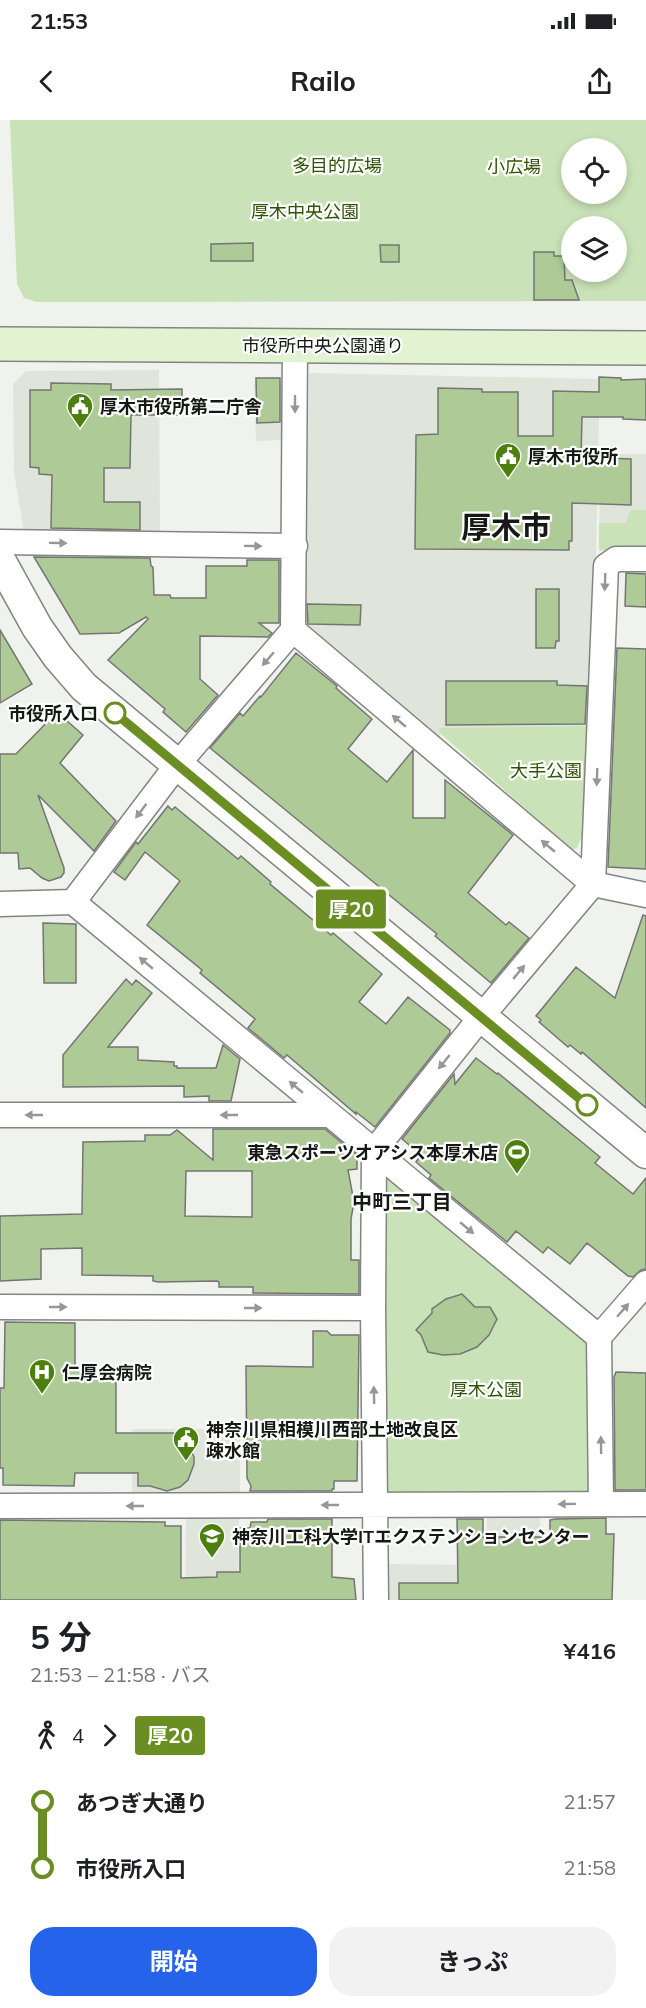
<!DOCTYPE html>
<html lang="ja">
<meta charset="utf-8">
<style>
body{margin:0;font-family:Mulish,"Noto Sans JP",sans-serif;background:#f2f2f2;color:#202124;height:100vh;display:flex;flex-direction:column;font-size:22px;white-space:nowrap}
*{box-sizing:border-box;margin:0}
p{font-size:20px;color:#757577}
.icon{flex:none;width:33px;height:33px;fill:none;stroke:currentColor;stroke-width:2;stroke-linecap:round;stroke-linejoin:round}
.map{position:relative;height:1480px;overflow:hidden}
.details{display:flex;flex-direction:column;background:#fff;flex:1}
.details>*{flex:none}
.badge{padding:0 12px;border-radius:4px;font-size:21px;line-height:39px}
.fabs{position:absolute;left:561px;top:18px;display:grid;gap:12px}
.fabs a{display:grid;place-items:center;width:66px;height:66px;border-radius:50%;background:#fff;box-shadow:0 3px 9px #0003;font-size:30px}
.map>.badge{position:absolute;translate:-50% -50%;box-shadow:0 0 0 3px #fff}
.legs{display:flex;align-items:center;gap:9px;height:66px;padding:0 30px;font-size:20px}
.legs p{margin-inline-start:auto}
.summary{display:flex;align-items:center;justify-content:space-between;height:102px;padding:0 30px}
h1{font-size:33px;font-weight:700;line-height:45px}
.button{display:flex;gap:12px;margin-top:auto;padding:12px 30px}
.button a{flex:1;height:69px;border-radius:24px;background:#2563eb;color:#fff;font-size:24px;font-weight:700;line-height:69px;text-align:center}
.button a+a{background:#f2f2f2;color:#202124}
ul{padding:0 30px;list-style:none}
li{display:flex;align-items:center;gap:21px;height:66px;font-size:22px}
li i{display:grid;place-items:center;width:9px;height:100%;margin:0 8px;background:currentColor}
li i::after{content:'';width:15px;height:15px;margin:-8px;border:4px solid;border-radius:50%;background:#fff}
li p{margin-inline-start:auto}
li:first-child i{background:linear-gradient(#0000 50%,currentColor 0)}
li:last-child i{background:linear-gradient(currentColor 50%,#0000 0)}
.status{display:flex;justify-content:space-between;align-items:center;height:42px;padding:0 30px;background:#fff;direction:ltr}
.status svg{height:16px;fill:currentColor}
header{display:flex;justify-content:space-between;align-items:center;height:78px;padding:0 30px;background:#fff;font-size:27px;font-weight:700}
.map>svg:first-child{display:block}
.built{fill:#dfe5db}
.green{fill:#cae2b8;fill-rule:evenodd}
.building{fill:#adca97;stroke:#747673;stroke-width:1.5;fill-rule:evenodd}
.lines{fill:none;stroke-linecap:round;stroke-linejoin:round}
.minor-casing{stroke:#848582;stroke-width:27}
.tertiary-casing{stroke:#848582;stroke-width:33}
.secondary-casing{stroke:#848582;stroke-width:36}
.minor{stroke:#fff;stroke-width:24}
.tertiary{stroke:#fff;stroke-width:30}
.secondary{stroke:#e1f3d1;stroke-width:33}
.oneway{fill:#969796}
.line-1-casing{stroke:#fff;stroke-width:14}
.line-1{stroke:#6b8e23;stroke-width:9}
.stop-1-dot{fill:#fff;stroke:#6b8e23;stroke-width:3}
.labels{text-anchor:middle;dominant-baseline:central;stroke-width:4.5;stroke-linejoin:round;paint-order:stroke}
.park-label{font-size:18px;fill:#315307;stroke:#fdfffc}
.street-label{font-size:18px;fill:#161716;stroke:#fdfffc}
.poi-label{font-size:18px;font-weight:bold;fill:#161716;stroke:#fdfffc;text-anchor:start}
.stop-label{font-size:18px;font-weight:bold;fill:#161716;stroke:#fdfffc;text-anchor:end}
.neighbourhood-label{font-size:20px;font-weight:bold;fill:#161716;stroke:#fdfffc}
.town-label{font-size:30px;font-weight:bold;fill:#161716;stroke:#fdfffc}
</style>
<div class="status"><b>21:53</b><svg viewBox="0 0 49 12"><path d="M0 12V9h3v3zM5 12V6h3v6zM10 12V3h3v9zM15 12V0h3v12zM26 1h20v11H26zM47 4h2v5h-2z"/></svg></div>
<header><svg class="icon" aria-label="back" viewBox="0 0 24 24"><path d="M15 5l-7 7 7 7"/></svg>Railo<svg class="icon" aria-label="share" viewBox="0 0 24 24"><path d="M12 15V3M7 8l5-5 5 5M5 13v7h14v-7"/></svg></header>
<div class="map">
<svg width="646" height="1480" viewBox="0 0 646 1480">
<rect width="100%" height="100%" fill="#f0f2ee"/>
<!-- built -->
<path class="built" d="M159,250L160,420L25,419L14,353L13,264L26,251Z
M309,253L600,259L592,607L440,609V626L304,512Z
M281,263L283,320L256,321L254,264Z
M600,334H646V431H599Z
M132,1309H240V1374H132Z
M540,1397V1480H386V1444L486,1445L487,1398Z
M186,1398H239L238,1480H185Z"/>
<!-- green -->
<path class="green" d="M10,0H646V181L36,182L24,178L17,164ZM572,28H616V74H572ZM572,106H616V152H572Z
M632,390H646V430H599V403H626L629,393Z
M590,606L586,707L577,728L572,730L440,613L439,608Z
M392,1058L589,1224L588,1370L585,1374H390L385,1369L384,1063Z"/>
<!-- building -->
<path class="building" d="M253,123V141H211V124Z
M380,125H399V142H381Z
M534,132H554V136H564L565,160H572L579,180H534Z
M599,257L621,258V260L646,259V300L623,299V297H582L581,337L631,339V385L572,383V421H569V430L415,429L416,315L438,314V268L482,269V272H518V316H553V271L599,272Z
M256,258H280V302L257,303Z
M51,263L111,264V270L182,269V295H131L130,348H104V382H140V410L51,408L52,355L39,354V348L30,347V270H51Z
M34,437L150,438L151,446L153,447L154,475H170L171,478H206V446H247V440H279V503H259L272,513L268,517L200,516V559L218,575L186,612L163,592L165,589L108,540L148,499L146,497L119,513L80,514Z
M626,453L646,454V487L625,486Z
M536,469H559V521H556L555,528H536Z
M307,484L361,485L360,505L308,504Z
M0,510L32,564L0,583Z
M617,528L646,529V749L608,747Z
M296,533L337,566L336,568L372,599L348,629L387,662L413,630V698H445V660L513,715L468,773L506,805L509,802L529,818L491,863L435,816L437,814L416,797L210,628L240,593L243,596L260,576L261,577Z
M446,561H557V565L587,566L585,604L446,605Z
M57,592L83,615L60,643L116,701L94,731L38,675L64,748V753L61,757L49,761L42,758L30,748L19,749L18,733H0V634H16Z
M168,686L172,690L175,687L238,739L241,736L271,762L270,764L331,815L333,813L382,854L359,882L386,904L408,877L450,910V913L375,1007L356,992V994L287,935L284,938L248,908L255,899L200,853L202,850L147,805L180,761L145,732L125,760L114,752L136,722L138,724Z
M643,795L646,796V988L582,932L581,934L570,925L568,927L539,902L541,900L536,896L576,847L615,878Z
M43,803L76,804V863H44Z
M126,859L132,865L136,860L152,873L108,927H138V940L174,942V946H177V948H216L223,925L240,939L231,981H209V976L184,977V966L63,967V935Z
M476,938L497,954L498,953L600,1037L595,1043L633,1074L646,1058V1149L641,1150L633,1157L628,1156L587,1123L570,1144L548,1127L543,1133L516,1111L507,1122L429,1058L431,1055L416,1042L421,1035L402,1019L454,954L455,964Z
M213,1009H325L357,1035V1049L348,1050L354,1082L351,1099V1140H359V1174L253,1173V1167H219V1162L217,1161L158,1162L153,1161V1156L82,1155V1128L41,1129V1159L0,1161V1096L82,1094L83,1022L145,1021V1015H170L177,1010L213,1040ZM186,1051H252V1097L185,1096Z
M462,1174L475,1187H490L497,1199L489,1215L477,1227L460,1234L443,1235L428,1232L421,1215L416,1210L432,1193V1189L446,1179Z
M5,1202L75,1203V1249H100V1256H116V1313H188V1324L194,1337V1344L188,1360L180,1367L167,1371L150,1366H138V1353H75L74,1366L3,1365V1348H0V1268H4Z
M313,1211H327L331,1215H359L357,1361H334V1369H332V1371H250L251,1366L247,1358L246,1246L313,1247Z
M616,1252L646,1253V1370H615L614,1257Z
M606,1398V1414H614L612,1480H399V1463H458L457,1399H483V1417H550V1400L555,1399Z
M268,1399H332V1457L354,1459L356,1480H0V1400L165,1402V1406H181V1458L217,1457V1452H240V1408H250L251,1402H267Z"/>
<g class="lines">
<!-- minor casing -->
<g class="minor-casing">
<path id="minor" d="M0,422L295,426
M293,510L593,764L646,775
M73,782L599,1217
M0,784L73,782L177,645L293,510L295,225
M0,995H329
M0,1187L373,1188
M601,1383L599,1217L646,1163
M0,1386L646,1384
M376,1480L373,1188L374,1031L481,897L593,764L606,446L616,439H646"/>
</g>
<!-- tertiary casing -->
<g class="tertiary-casing">
<path id="tertiary" d="M0,440L37,507L58,537L84,567L646,1033"/>
</g>
<!-- secondary casing -->
<g class="secondary-casing">
<path id="secondary" d="M0,224L646,228"/>
</g>
<!-- minor -->
<use href="#minor" class="minor"/>
<!-- tertiary -->
<use href="#tertiary" class="tertiary"/>
<!-- secondary -->
<use href="#secondary" class="secondary"/>
</g>
<!-- one-way arrows -->
<defs><path id="oneway-solid" d="M-6-.8H1V-3.2L6.5 0L1 3.2V.8H-6Z" transform="scale(1.5)"/></defs>
<g class="oneway">
<use href="#oneway-solid" transform="translate(295 284) rotate(90)"/>
<use href="#oneway-solid" transform="translate(58 423) rotate(1)"/>
<use href="#oneway-solid" transform="translate(253 426) rotate(1)"/>
<use href="#oneway-solid" transform="translate(605 462) rotate(92)"/>
<use href="#oneway-solid" transform="translate(268 539) rotate(131)"/>
<use href="#oneway-solid" transform="translate(399 601) rotate(-140)"/>
<use href="#oneway-solid" transform="translate(597 657) rotate(92)"/>
<use href="#oneway-solid" transform="translate(141 691) rotate(127)"/>
<use href="#oneway-solid" transform="translate(548 726) rotate(-140)"/>
<use href="#oneway-solid" transform="translate(146 843) rotate(-140)"/>
<use href="#oneway-solid" transform="translate(519 852) rotate(-50)"/>
<use href="#oneway-solid" transform="translate(444 942) rotate(129)"/>
<use href="#oneway-solid" transform="translate(296 967) rotate(-140)"/>
<use href="#oneway-solid" transform="translate(34 995) rotate(180)"/>
<use href="#oneway-solid" transform="translate(229 995) rotate(180)"/>
<use href="#oneway-solid" transform="translate(467 1108) rotate(40)"/>
<use href="#oneway-solid" transform="translate(58 1187)"/>
<use href="#oneway-solid" transform="translate(253 1188)"/>
<use href="#oneway-solid" transform="translate(623 1190) rotate(-49)"/>
<use href="#oneway-solid" transform="translate(374 1275) rotate(-91)"/>
<use href="#oneway-solid" transform="translate(601 1325) rotate(-91)"/>
<use href="#oneway-solid" transform="translate(567 1384) rotate(179)"/>
<use href="#oneway-solid" transform="translate(330 1385) rotate(180)"/>
<use href="#oneway-solid" transform="translate(135 1386) rotate(180)"/>
</g>
<g class="lines">
<!-- line-1 casing -->
<g class="line-1-casing">
<path id="line-1" d="M115,593L587,985"/>
</g>
<!-- line-1 -->
<use href="#line-1" class="line-1"/>
</g>
<!-- icons -->
<defs>
<g id="civic-pin" transform="scale(1.35)"><path d="M0 17L-7.5 6A9.5 9.5 0 1 1 7.5 6Z" fill="#4d7f0e" stroke="#fdfffc"/><path d="M-.6-6.5H3V-4.5H.6V-3L4-1V1h2V6H-6V1h2V-1L-.6-3ZM-1.2 2.5V6h2.4V2.5Z" fill="#fff"/></g>
<g id="stadium-pin" transform="scale(1.35)"><path d="M0 17L-7.5 6A9.5 9.5 0 1 1 7.5 6Z" fill="#4d7f0e" stroke="#fdfffc"/><path d="M0-5a6.5 5 0 1 0 0 10a6.5 5 0 1 0 0-10ZM-3.5-1.8h7v3.6h-7Z" fill="#fff"/></g>
<g id="hospital-pin" transform="scale(1.35)"><path d="M0 17L-7.5 6A9.5 9.5 0 1 1 7.5 6Z" fill="#4d7f0e" stroke="#fdfffc"/><path d="M-5-5h3v3.5h4V-5h3V5h-3V1.5h-4V5h-3Z" fill="#fff"/></g>
<g id="university-pin" transform="scale(1.35)"><path d="M0 17L-7.5 6A9.5 9.5 0 1 1 7.5 6Z" fill="#4d7f0e" stroke="#fdfffc"/><path d="M0-5L7-2L0 1L-7-2ZM-4 1L0 2.5L4 1V4Q0 6-4 4Z" fill="#fff"/></g>
</defs>
<g fill-rule="evenodd">
<use href="#civic-pin" x="80" y="286"/>
<use href="#civic-pin" x="508" y="336"/>
<use href="#stadium-pin" x="517" y="1032"/>
<use href="#hospital-pin" x="42" y="1252"/>
<use href="#civic-pin" x="186" y="1319"/>
<use href="#university-pin" x="212" y="1416"/>
</g>
<!-- markers -->
<g class="stop-1-dot">
<circle cx="115" cy="593" r="10"/>
<circle cx="587" cy="985" r="10"/>
</g>
<g class="labels">
<!-- park labels -->
<g class="park-label">
<text x="337" y="45">多目的広場</text>
<text x="514" y="46">小広場</text>
<text x="305" y="91">厚木中央公園</text>
<text x="546" y="650">大手公園</text>
<text x="486" y="1269">厚木公園</text>
</g>
<!-- street labels -->
<g class="street-label">
<text x="323" y="225">市役所中央公園通り</text>
</g>
<!-- poi labels -->
<g class="poi-label">
<text x="100" y="286">厚木市役所第二庁舎</text>
<text x="528" y="336">厚木市役所</text>
<text x="498" y="1032" text-anchor="end">東急スポーツオアシス本厚木店</text>
<text x="62" y="1252">仁厚会病院</text>
<text x="206" y="1309">神奈川県相模川西部土地改良区<tspan x="206" dy="21">疎水館</tspan></text>
<text x="232" y="1416">神奈川工科大学ITエクステンションセンター</text>
</g>
<!-- stop labels -->
<g class="stop-label">
<text x="98" y="593">市役所入口</text>
</g>
<!-- neighbourhood labels -->
<g class="neighbourhood-label">
<text x="402" y="1081">中町三丁目</text>
</g>
<!-- town labels -->
<g class="town-label">
<text x="506" y="407">厚木市</text>
</g>
</g>
</svg>
<div class="fabs">
<a><svg class="icon" aria-label="locate" viewBox="0 0 24 24"><circle cx="12" cy="12" r="6"/><path d="M12 2v4M12 18v4M2 12h4M18 12h4"/></svg></a>
<a><svg class="icon" aria-label="layers" viewBox="0 0 24 24"><path d="M12 4l9 5-9 5-9-5zM3 14l9 5 9-5"/></svg></a>
</div>
<b class="badge" style="left:351px;top:789px;background:#6b8e23;color:#fff">厚20</b>
</div>
<section class="details">
<div class="summary"><div><h1>5 分</h1><p>21:53 – 21:58 · バス</p></div><b>¥416</b></div>
<div class="legs"><svg class="icon" aria-label="walk" viewBox="0 0 24 24"><circle cx="13" cy="4" r="2"/><path d="M13 8l-2 6 4 7M11 14l-3 7M7 12l3-4h3l4 4"/></svg>4<svg class="icon" aria-label="forward" viewBox="0 0 24 24"><path d="M9 5l7 7-7 7"/></svg><b class="badge" style="background:#6b8e23;color:#fff">厚20</b></div>
<ul>
<li><i style="color:#6b8e23"></i><b>あつぎ大通り</b><p>21:57</p></li>
<li><i style="color:#6b8e23"></i><b>市役所入口</b><p>21:58</p></li>
</ul>
<div class="button"><a>開始</a><a>きっぷ</a></div>
</section>
